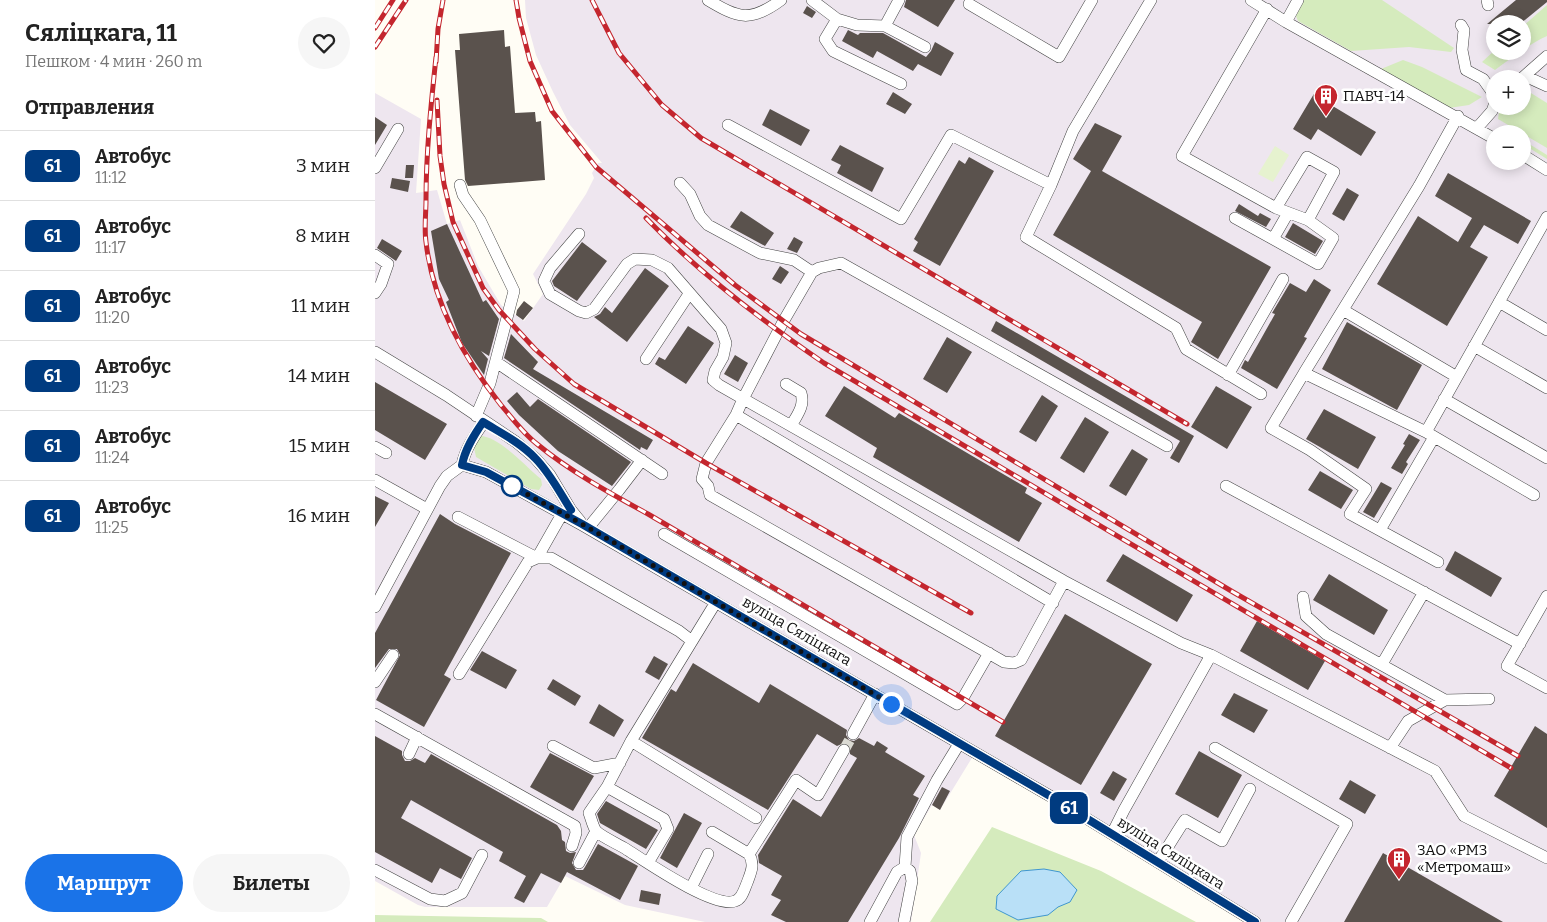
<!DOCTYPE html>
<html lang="ru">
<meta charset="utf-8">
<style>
body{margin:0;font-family:Bitter,serif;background:#f6f6f6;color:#222;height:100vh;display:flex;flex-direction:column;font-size:19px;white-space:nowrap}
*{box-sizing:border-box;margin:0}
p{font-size:16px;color:#767676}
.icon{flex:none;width:28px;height:28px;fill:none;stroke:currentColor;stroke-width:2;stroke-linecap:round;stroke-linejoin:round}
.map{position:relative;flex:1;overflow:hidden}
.panel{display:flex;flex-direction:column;background:#fff;width:375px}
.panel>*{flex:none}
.badge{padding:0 10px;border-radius:8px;font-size:18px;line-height:32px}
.fabs{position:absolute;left:1111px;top:15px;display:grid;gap:10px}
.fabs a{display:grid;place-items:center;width:45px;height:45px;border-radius:50%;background:#fff;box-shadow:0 2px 12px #0003;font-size:25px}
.you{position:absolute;width:25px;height:25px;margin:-12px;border:4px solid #fff;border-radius:50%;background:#1a73e8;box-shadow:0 0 0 8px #1a73e833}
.map>.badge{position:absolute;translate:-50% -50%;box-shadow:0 0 0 2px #fff}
h2{padding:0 25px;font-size:19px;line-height:45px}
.round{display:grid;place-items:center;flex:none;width:52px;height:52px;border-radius:26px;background:#f6f6f6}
.head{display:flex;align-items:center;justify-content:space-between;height:85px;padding:0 25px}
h1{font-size:24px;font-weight:700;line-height:38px}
.primary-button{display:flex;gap:10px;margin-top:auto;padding:10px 25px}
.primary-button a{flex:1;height:58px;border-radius:30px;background:#1a73e8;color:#fff;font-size:20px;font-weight:700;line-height:58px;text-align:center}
.primary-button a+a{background:#f6f6f6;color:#222}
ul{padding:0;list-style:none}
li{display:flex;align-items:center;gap:15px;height:70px;padding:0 25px;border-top:1px solid #e0e0e0}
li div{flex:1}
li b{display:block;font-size:19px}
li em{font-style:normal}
li .badge{min-width:55px;font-weight:700;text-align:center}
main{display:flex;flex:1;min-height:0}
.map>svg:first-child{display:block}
.industrial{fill:#eee6ef;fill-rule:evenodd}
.green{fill:#d5ebbd}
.pitch{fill:#e6f2cf}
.water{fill:#b9e0f7;stroke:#3f96cf}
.building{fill:#5a524d}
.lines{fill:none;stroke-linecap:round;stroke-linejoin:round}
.minor-tunnel{stroke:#dbdad3;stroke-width:11;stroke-dasharray:11 5.5;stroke-linecap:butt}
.minor-casing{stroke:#444;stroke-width:12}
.minor{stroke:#fff;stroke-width:11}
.rail-casing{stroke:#c4262e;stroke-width:5}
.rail{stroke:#fff;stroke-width:3;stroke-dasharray:9;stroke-linecap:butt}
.line-casing{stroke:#fff;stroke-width:11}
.line{stroke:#003b80;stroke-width:8}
.walk{stroke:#111;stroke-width:5;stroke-dasharray:0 9}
.stop-dot{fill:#fff;stroke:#003b80;stroke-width:2.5}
.labels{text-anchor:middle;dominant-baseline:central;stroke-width:5;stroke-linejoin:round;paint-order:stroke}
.poi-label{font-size:15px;fill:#111;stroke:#fff;text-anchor:start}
.street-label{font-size:15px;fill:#111;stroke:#fff}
</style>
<main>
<section class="panel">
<div class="head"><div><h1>Сяліцкага, 11</h1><p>Пешком · 4 мин · 260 m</p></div><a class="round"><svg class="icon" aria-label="heart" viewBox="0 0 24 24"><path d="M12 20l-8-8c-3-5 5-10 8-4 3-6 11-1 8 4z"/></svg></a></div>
<h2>Отправления</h2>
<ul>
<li><span class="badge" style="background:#003b80;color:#fff">61</span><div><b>Автобус</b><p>11:12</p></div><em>3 мин</em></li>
<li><span class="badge" style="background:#003b80;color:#fff">61</span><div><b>Автобус</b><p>11:17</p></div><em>8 мин</em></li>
<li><span class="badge" style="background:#003b80;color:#fff">61</span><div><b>Автобус</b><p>11:20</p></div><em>11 мин</em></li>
<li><span class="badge" style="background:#003b80;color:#fff">61</span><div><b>Автобус</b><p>11:23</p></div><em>14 мин</em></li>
<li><span class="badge" style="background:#003b80;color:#fff">61</span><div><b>Автобус</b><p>11:24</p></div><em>15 мин</em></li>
<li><span class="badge" style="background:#003b80;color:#fff">61</span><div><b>Автобус</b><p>11:25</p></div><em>16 мин</em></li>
</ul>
<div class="primary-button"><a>Маршрут</a><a>Билеты</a></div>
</section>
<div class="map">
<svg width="1172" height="922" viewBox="0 0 1172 922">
<rect width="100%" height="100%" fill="#fffdf5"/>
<!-- industrial -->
<path class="industrial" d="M150,0H1172V922H886L603,748L565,810L557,805L539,835L546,853L536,922H330L250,905L190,876L172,907H50L43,905L0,881V93L46,119L41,193L62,190L72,224L85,220L103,266L126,305L149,321L168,294L158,274L211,194L219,178L217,173L223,163H227L195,125L178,92L161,55L151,18ZM1120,24H1148V51H1120ZM1120,79H1148V106H1120ZM1120,134H1148V161H1120Z"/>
<!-- green -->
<path class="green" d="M929,0H1007L1079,48L1076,52L1034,47L976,51L923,21L921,16Z
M1172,5V36C1154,44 1137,58 1120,70L1107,62L1120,50V51H1148V26Z
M1028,60L1047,67L1107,97L1094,105L1074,108L1006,69Z
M1148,90H1151L1172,103V148L1123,119L1124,112L1128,106H1148Z
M1148,140L1172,155V159L1148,144Z
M105,436C124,436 151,467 166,479L167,485L164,490L156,489L101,457L99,447Z
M617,827L726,871L821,922H555Z
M0,915L166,918L173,922H0Z"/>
<!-- pitch -->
<path class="pitch" d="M900,146L914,155L898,182L883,174Z"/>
<!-- water -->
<path class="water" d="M669,869L685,872L702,890L695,902L683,907L673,915L643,920L621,909L622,896L646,871Z"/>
<!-- building -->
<path class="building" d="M531,0H580L563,27L529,7Z
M1141,0H1172V2L1145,24H1112Z
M432,6L441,12L437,18L428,13Z
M129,30L130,47L135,46L140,113L160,112L161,122L166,121L170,180L93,186L90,180L80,50H85L84,34Z
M473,30L483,35L485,33H508L551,57L556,51L560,42L579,53L566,76L543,64L538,71L502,51L498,58L467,41Z
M943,87L962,97L956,105L1001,132L986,156L943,129L936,140L918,129Z
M518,92L537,104L530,114L511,104Z
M395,109L435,130L426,146L387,125Z
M0,117L12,125L0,145Z
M720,123L747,136L727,171L896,267L843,359L816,342L827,322L678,235L716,171L698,159Z
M465,145L509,168L497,192L462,173L466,165L456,160Z
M594,157L619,171L565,266L538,251L543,242L539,239L584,160L590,164Z
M31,165H39L38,178H30Z
M1073,173L1156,221L1143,244L1109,225L1095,247L1113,257L1072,326L1002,284L1043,216L1083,242L1097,218L1060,196Z
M17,178L35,181L33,192L15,188Z
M972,188L984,195L969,221L957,214Z
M864,204L883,216L885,213L896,219L891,227L860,211Z
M366,211L399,233L390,246L355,227Z
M918,223L948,241L940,254L910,237Z
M72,224L108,302L111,300L124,319L114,356L106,351L113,359L109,375L87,343L71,302L74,300L64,279L56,231Z
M419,237L428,242L422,253L412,249Z
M7,239L27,251L21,261L2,248Z
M207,242L232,261L202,301L179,286L177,281Z
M405,266L414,272L406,284L397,279Z
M270,268L294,286L252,342L219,317L225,314L230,307L237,313Z
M939,279L956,290L929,337L932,338L902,389L866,368L870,360L873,362L900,314L897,313L915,283L931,292Z
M149,301L158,308L148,320L141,315L142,310Z
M621,321L819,436L804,463L795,458L805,441L616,331Z
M972,322L1047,365L1022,410L947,369Z
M313,326L339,343L311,384L280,364L284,357L290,360Z
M136,334L163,362L158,369L278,440L272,450L266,447L265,450L129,358Z
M572,337L597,352L572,393L548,379Z
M360,355L373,363L363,382L349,374Z
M0,382L72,424L50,460L0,430Z
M469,386L520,418L524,413L652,488L650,493L667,503L644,542L498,457L502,448L450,416Z
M841,386L877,407L852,449L816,427Z
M142,392L155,407L163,399L256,462L237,486L183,451L144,415L132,401Z
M667,395L683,406L661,442L644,432Z
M949,409L1001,437L983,469L931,439Z
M710,417L734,432L709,473L685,458Z
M1034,434L1045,440L1031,462L1033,464L1027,474L1016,468L1030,445L1028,444Z
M757,449L773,459L751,496L734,486Z
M945,471L978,490L966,509L933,490Z
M1006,482L1017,488L999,518L988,512Z
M0,496L14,503L0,527Z
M65,514L80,524L136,553L69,675L76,679L49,727L1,700L25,655L22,649H14L0,668V633Z
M1080,551L1127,578L1116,597L1070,570Z
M748,554L818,595L802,622L731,581Z
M954,574L1013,610L999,635L938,600Z
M690,614L777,664L706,785L620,736Z
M882,621L950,661L933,690L865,651Z
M107,651L142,670L131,689L95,670Z
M279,656L293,664L284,680L270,672Z
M318,663L384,703L395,684L472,730L471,735L474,740L479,741L484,738L499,746L502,741L513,748L510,752L550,776L538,795L544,798L524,838L473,922H411L396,915L406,900L396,895L407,876L384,863L383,855L418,799L446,817L482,758L475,754V746L469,743L462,746L442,734L393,810L267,738L296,689L301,692Z
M178,679L206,696L200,706L172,689Z
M859,693L893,710L879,733L846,715Z
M224,704L249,720L239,737L214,723Z
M1160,726L1172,734V828L1119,796Z
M0,736L27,751V755L30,761H35L40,758L50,763L56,754L182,825L186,831L187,840L190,842L191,851L195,853L201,852L197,863L201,870H208L210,867L223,844L263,866L245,900L192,872L186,883L166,873L149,903L139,898L151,876L124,861L128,852L36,800L26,818L97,858L86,879L65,868L57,883L0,852Z
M824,751L867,775L843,818L800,794Z
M175,753L219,776L198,811L155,787Z
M738,771L752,779L739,801L725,793Z
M975,780L1001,795L990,814L964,799Z
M567,787L575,791L565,810L557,805Z
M231,801L283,830L271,849L225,823L222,814Z
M309,813L327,823L302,868L285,858Z
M1008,853L1128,922H969Z
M266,890L286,894L284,905L264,901Z"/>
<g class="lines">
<!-- minor-tunnel -->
<path class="minor-tunnel" d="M469,750L478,734"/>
<!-- minor casing -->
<g class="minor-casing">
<path id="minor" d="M333,0C363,18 375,23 406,0
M437,0L462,19L482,25L510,26L550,47
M776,0L698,131L676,185L651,237L801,328L811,349L886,394
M876,0L911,22L1120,139
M1112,0L1113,5
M594,4L684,57L717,0
M892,9L807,156L901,208L932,157L959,172L933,220L901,208
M462,19L450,39L458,51L526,84
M911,22L923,0
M1086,25L1089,30L1087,50L1091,70L1108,79L1120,96
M510,26L524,0
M1150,76L1172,86
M1146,79L1172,56
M1083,116L1044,186L929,373L1051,432L1172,217
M353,125L526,219L576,135L676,185
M1102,128L1117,111L1120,103
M1148,155L1172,170
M0,168L23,129
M305,183L315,194L325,216L333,225L385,253L419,260L437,272
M85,185L88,195L105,220L139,291L115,383L101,416
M913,213L898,239L943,264L958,238L933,220
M860,218L898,239
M204,234L175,268L169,281L175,294L204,311L211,313L219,309L252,264L260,259L277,260L293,268L346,329L351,343L348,357L340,371L338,380L344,385L689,581L806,643L836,655L749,810L737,834
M0,255L13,264L6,284L0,293
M1124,302L1172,330
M968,310L1082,377
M1099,346L1172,388
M0,352L71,395L141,442L160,458L175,475L196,510L205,521
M271,359L314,294
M121,362L287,474
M929,373L896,428L935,450L991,489L975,514L1063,562
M853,375L908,279
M411,384L426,393C430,406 422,415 416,426
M1069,399L1172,458
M361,415L678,603
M1051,432L1159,495
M0,447L11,453
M87,465L111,472L207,525L675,796L880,922
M87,465C90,449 100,435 109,422
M0,480L52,509
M851,486L1145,644
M83,517L162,558H176L304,631L317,641
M213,528L244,490L267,460
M1005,530L1059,437
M289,534L582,704L588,698L614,653
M689,581L646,660L639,663L629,662L335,495L333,486L327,479L331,463L361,415L368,399L408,322L437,272L444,268L466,263L792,446
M1172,596L1132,666L1172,688
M928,597L931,616L951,634L1070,700
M0,607L65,486L72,476L87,465
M836,655L1060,771L1089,816L1172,858
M1007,664L1049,592
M84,674L153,562L162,558L187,514
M0,682L18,655
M0,714L200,826L201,833L197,846
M478,734L500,694
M256,741L381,818
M178,746L219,768L245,763
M840,748L972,824L916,922
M1015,748L1033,721L1070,700L1114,699
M34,754L42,737
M232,787L289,819L293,829L273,863
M337,832L374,854C380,865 376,872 372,883C369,890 367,899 360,901C339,909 270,861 251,849C243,844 227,837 221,831C218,827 216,818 214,813L232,787L256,741L341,602
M374,854L421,780L443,795L469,750
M782,862C793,849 800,834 810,820L847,841L875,789
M204,863L221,831
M0,870L55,899L70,901L87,893L107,855
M316,888L333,854
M495,922L522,872L530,867
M529,922L537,881L535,871L530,867L532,837L562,780L584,744"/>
</g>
<!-- minor -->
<use href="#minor" class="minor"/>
<!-- rail casing -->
<g class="rail-casing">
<path id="rail" d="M141,0L144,18L155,61L177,111L221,167L360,285L426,334L858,592L1143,756
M217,0L244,53L287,105L326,138L812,424
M0,28L18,0
M0,47L31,0
M61,57C56,105 51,152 51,200C51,214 49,228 51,242C58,303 88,357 126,405C137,418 148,433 162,444C196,472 235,493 273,514L628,722
M61,62L63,29L68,0
M62,100L65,156L69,184L78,222L108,288L124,310L160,349L199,384L331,463L596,613
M271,218C324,273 386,320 449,363L1136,768"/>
</g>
<!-- rail -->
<use href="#rail" class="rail"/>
</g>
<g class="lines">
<!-- line casing -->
<g class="line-casing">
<path id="line" d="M196,510C185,493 175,473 160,458C146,443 126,433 108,422C99,435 90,449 87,465L111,472L207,524L675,796L880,922"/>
</g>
<!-- line -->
<use href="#line" class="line"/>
<!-- walk -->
<path class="walk" d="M137,486L207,524L516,704"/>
</g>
<!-- icons -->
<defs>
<g id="building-pin" transform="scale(1.25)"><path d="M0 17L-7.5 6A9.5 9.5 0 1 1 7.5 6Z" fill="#c4262e" stroke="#fff"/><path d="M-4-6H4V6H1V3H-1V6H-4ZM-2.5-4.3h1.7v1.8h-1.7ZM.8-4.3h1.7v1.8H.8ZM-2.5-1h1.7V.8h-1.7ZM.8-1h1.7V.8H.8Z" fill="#fff"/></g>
</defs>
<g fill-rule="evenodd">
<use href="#building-pin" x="951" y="96"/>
<use href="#building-pin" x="1024" y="859"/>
</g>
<!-- markers -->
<circle class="stop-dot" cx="137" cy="486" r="10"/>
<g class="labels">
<!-- poi labels -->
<g class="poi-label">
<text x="968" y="96">ПАВЧ-14</text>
<text x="1042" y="850">ЗАО «РМЗ<tspan x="1042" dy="17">«Метромаш»</tspan></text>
</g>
<!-- street labels -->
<g class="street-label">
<text transform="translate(422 631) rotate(30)">вуліца Сяліцкага</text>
<text transform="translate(796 853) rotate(32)">вуліца Сяліцкага</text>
</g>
</g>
</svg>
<div class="fabs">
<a><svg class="icon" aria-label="layers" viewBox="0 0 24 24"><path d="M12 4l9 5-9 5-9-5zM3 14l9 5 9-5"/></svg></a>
<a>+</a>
<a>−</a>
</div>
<div class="you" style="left:516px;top:704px"></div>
<b class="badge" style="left:694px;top:808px;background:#003b80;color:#fff">61</b>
</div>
</main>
